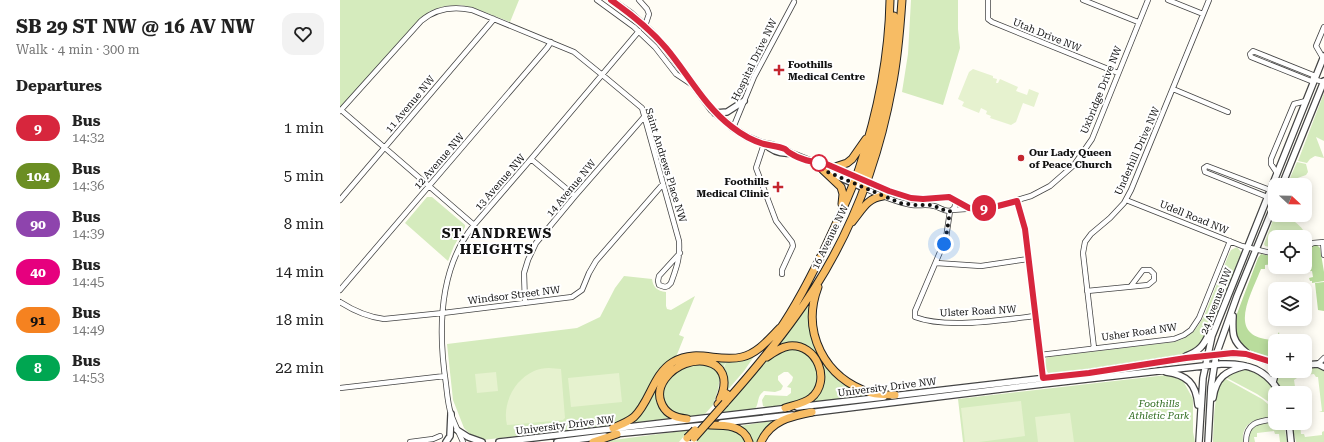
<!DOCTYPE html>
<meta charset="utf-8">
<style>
body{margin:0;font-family:"Roboto Serif",serif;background:#f2f2f2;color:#222;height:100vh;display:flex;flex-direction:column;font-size:15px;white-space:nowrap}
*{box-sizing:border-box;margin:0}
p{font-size:13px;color:#767676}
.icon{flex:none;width:22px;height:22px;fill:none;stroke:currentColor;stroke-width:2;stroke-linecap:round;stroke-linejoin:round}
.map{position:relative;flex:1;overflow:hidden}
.details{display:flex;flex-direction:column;background:#fff;width:340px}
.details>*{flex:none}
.badge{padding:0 8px;border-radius:13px;font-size:14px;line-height:26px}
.needle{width:26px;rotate:112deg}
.tools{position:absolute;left:928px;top:178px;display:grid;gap:8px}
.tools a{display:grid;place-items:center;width:44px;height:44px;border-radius:8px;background:#fff;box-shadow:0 2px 10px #0003;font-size:20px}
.you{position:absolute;width:20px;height:20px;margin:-10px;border:3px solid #fff;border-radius:50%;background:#1a73e8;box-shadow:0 0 0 6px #1a73e833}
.map>.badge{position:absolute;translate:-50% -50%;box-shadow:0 0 0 2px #fff}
h2{padding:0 16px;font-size:15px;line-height:36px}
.round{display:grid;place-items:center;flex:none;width:42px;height:42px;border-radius:12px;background:#f2f2f2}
.overview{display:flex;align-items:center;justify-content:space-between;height:68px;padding:0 16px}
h1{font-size:19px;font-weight:700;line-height:30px}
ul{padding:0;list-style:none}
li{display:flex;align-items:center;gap:12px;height:48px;padding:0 16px}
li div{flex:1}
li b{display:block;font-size:15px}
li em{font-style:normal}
li .badge{min-width:44px;font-weight:700;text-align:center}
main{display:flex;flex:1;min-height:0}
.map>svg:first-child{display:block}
.green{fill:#d5ebbd}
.forest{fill:#b9dc9c}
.pitch{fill:#e6f2cf}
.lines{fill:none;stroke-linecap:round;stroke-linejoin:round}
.minor-casing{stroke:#444;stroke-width:6}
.tertiary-casing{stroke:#444;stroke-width:8}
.trunk-casing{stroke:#222;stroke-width:9}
.minor{stroke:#fff;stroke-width:4.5}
.tertiary{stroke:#fff;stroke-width:5.5}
.trunk{stroke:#f7bc64;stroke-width:7}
.trunk-bridge-casing{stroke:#222;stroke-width:9;stroke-linecap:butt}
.trunk-bridge{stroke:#f7bc64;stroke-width:7}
.line-casing{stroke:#fff;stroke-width:9}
.line{stroke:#d7263d;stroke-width:6}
.walk{stroke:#111;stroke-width:4;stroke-dasharray:0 7.2}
.poi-dot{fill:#c4262e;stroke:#fff;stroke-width:1.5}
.stop-dot{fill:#fff;stroke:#d7263d;stroke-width:2}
.labels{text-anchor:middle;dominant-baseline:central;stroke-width:4;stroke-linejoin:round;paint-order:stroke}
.street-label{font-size:10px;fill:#111;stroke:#fff}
.poi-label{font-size:10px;font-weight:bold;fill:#111;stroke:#fff;text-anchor:start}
.park-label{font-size:10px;font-style:italic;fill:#2f6b1f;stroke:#fff}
.district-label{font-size:14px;font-weight:bold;letter-spacing:1px;fill:#111;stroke:#fff}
</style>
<main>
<section class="details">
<div class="overview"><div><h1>SB 29 ST NW @ 16 AV NW</h1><p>Walk · 4 min · 300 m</p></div><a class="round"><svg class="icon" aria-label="heart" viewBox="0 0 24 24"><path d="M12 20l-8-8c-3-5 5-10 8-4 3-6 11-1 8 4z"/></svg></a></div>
<h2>Departures</h2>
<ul>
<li><span class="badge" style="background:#d7263d;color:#fff">9</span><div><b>Bus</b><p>14:32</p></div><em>1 min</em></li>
<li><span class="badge" style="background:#6b8e23;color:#fff">104</span><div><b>Bus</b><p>14:36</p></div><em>5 min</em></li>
<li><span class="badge" style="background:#8e44ad;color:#fff">90</span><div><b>Bus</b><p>14:39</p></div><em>8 min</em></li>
<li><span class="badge" style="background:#e6007e;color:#fff">40</span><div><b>Bus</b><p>14:45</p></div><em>14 min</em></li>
<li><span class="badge" style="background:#f58220;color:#111">91</span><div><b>Bus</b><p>14:49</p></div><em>18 min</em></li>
<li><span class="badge" style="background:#00a651;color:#fff">8</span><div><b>Bus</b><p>14:53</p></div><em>22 min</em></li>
</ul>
</section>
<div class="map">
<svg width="984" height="442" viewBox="0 0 984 442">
<rect width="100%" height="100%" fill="#fffdf5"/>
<!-- green -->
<path class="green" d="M0,0H179L170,22L134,8L121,5L105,6L90,11L81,18L64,36L0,108Z
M571,0H618V29L620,48L603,105L562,92L568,54Z
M984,93V141L976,137L984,158L975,156L970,159L967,163L958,161Z
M957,162L966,164L968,172L966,175L952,180L947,185Z
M87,197H92L125,225V227L114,246L108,261L65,223Z
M935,215H958L955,219L958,218V222H955C961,226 967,234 967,240L965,241V237H935V248L925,246L924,244Z
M897,247L901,252V254L880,308L866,338L858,348L846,354L836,356L713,375L709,374C705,369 704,363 706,358L708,357L834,342C851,337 856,330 864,316L889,254L891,250Z
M284,276L312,279C313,287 317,291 326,292V306L327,309L331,310L355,296L339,335L344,337L336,357C312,368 310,397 292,414C288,419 280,422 273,426L142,440L131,435L124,428L113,400L107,344L237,328L260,317L275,288Z
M471,299C465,328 474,360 498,380C506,387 517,391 527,396L466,404L473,400L481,363L474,352L440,345L446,334Z
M445,349H460L475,360L480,379L471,396C460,400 433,412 423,406L422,400L425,395L447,396L451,393V388L447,387L452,381L453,377L448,372H444L438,376V380L443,386L441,390L435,392L424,391C416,397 420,402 415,409L381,413L423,365L431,356Z
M415,355L404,371L386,392L383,369L387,361Z
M344,360L387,361L383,367L377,363H342L319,387L330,419L286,425L323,375L334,365Z
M350,364L372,365L380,377L378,390L373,405L364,415L354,416H338L328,409L322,397V392L330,376Z
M975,365L982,368L984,371V412H979L982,411L978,377H976L974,374L957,376V378L954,380L956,393H943L935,379L937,375L941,371H965V366Z
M906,369C920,371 929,382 937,393H935V406L917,394L885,377L889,374Z
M827,375L834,376L842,379L853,399V432L855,442H623L618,399Z
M884,378L922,399L935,410V416C919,419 901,420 903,442H873C874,423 873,394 884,378Z
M437,420L419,442H411L400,426Z
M935,422V423H943L944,424L947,442H940L939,434H935L934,431L917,433V437H914L915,442H909C907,425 922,423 935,422Z
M960,423L961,434H964L965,437L982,435V432L984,431V442H956C955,435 952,431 951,424Z
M377,427L398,430L407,442H356L367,428Z
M349,430L339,442H261L266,441Z"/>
<!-- forest -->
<path class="forest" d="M974,245H977L980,248L984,272V281L972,283V281H970L969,278L973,277L972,271H968L965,252Z
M921,254L935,257V264L925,265V269H921C910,297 884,340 937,340V336L939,332L940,341H935V359L924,356L907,349L901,345L896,337L895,319L918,258Z
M984,282V311L978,310L975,283Z"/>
<!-- pitch -->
<path class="pitch" d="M633,69L653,76V78L657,79L656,83H658L660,79L678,87L676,91L687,95L689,89L699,93L694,107L683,103L676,122L671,125L650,118L651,116L646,114L647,111L641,108L639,113L622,106L624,102L618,99L629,72Z
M209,368L221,369L225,418L223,420L167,425C162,404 174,380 194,371C198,369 204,368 209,368Z
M156,372L158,391L137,393L135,374Z
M279,373L282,402L231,407L228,378Z
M681,401L685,436L639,442H625L621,408Z
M730,413L734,442H698L695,417Z"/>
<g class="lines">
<!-- minor casing -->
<g class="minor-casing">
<path id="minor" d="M257,0L294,27L315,47L336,74L354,86
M299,0L307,9L309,14L305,26
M648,0V19L652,22L778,73
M743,0L798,22
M828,0L863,14
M983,58L976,46L984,27
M973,79V75L913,51L910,54L911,57L971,81L973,79L984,82
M833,89L888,112
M1,110L134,225
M0,111L81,21C96,8 113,6 132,10L234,52L266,78L302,108L339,241C340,259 337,266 331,283L328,286L325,287L319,285L318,281L319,276L340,253
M393,128L414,77L454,2
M424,144L416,168L436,221L452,242L453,246L442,270V274
M191,159L235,196
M937,173L931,164V159L954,104L966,101
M527,181L549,191L571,199H583L609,197L629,208
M524,188C539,195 555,202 572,205C579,206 587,204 594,206C600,207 609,215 614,208C616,205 615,202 614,199
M935,198L930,190L867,166L864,168L865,172L935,200
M0,200L154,19
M786,200L902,246L935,254
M677,201L685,229L703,381
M612,210L654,207L691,196L710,186L734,165L752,139L808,0
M610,211L606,238L575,311V317C606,329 662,320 695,316
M983,242L984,255
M965,248L973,243L984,242
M596,263L641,266L688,259
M0,290L207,48L211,42
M747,291L808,285L814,280V274L810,270H803L791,286
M0,302C14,311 28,317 44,319L103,313L232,297L242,290L249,273L256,261L323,184
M185,303L184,273L188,260L196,243L235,196L304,117
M754,348L743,253L745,242L751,234L770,218L784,203L791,190L869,0
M700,355L834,339L844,335L851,330L859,318L890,241
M978,364L984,358
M0,388L105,376
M70,442L93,439L100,436
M123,442C119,433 114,423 111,414C108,405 107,393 106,384C98,331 99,268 134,225L191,159L299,31
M906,442C906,422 919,421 935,419"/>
</g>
<!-- tertiary casing -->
<g class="tertiary-casing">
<path id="tertiary" d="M271,0L290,13L310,31L326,48L372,110L393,128L407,137L424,144L432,145L446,150L450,153L475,163H484L519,178
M375,113L387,112L404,101
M425,144C432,151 440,154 450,153
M475,163L483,170L524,188
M942,185L984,81
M893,316C892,334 892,341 907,353
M846,356C860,351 864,345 870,332
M965,365L978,364L984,367
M826,372C847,375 856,383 858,405
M933,382L935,375L938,371
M552,396L749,373L846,358L893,353L906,354L935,363
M873,398C876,377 886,371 905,366
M457,407L544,397
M468,413L703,384L881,364C908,363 926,369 940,393
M381,423L452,415
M949,423L951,442
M117,430L128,437L142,442
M274,434L367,425
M106,442L110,436L111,414
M159,442L449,408
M217,442L265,436
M859,442L863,378L872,336L984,56
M868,442L871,387L876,355L897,296L935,203"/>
</g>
<!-- trunk casing -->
<g class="trunk-casing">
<path id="trunk" d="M495,167L507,163L512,159L526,139
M483,170L501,187L503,194L502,204
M524,188L522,179L538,122L544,97L552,46L554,16
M512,222C522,210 527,198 543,196
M478,287C461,332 484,378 531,393C538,395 547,395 555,395
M438,332C456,306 470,278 484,250C496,224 509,197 519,169C537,115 549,57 550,0
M427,357C434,352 441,347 449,346C477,343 492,381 471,398C463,404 454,405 445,408
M385,403C417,367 448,330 474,289C513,228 539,158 552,87C558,58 560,29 562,0
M378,404L387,394
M347,419C336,418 325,414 321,402C318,394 320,386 325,379C346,350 399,356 380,399
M370,425C385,425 404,425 409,442
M273,428C280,425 288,422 294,417C310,402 313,374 333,362C357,348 378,363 402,357C418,353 429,339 440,328
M253,442L277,434
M421,442C430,421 451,416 472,412"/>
</g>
<!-- minor -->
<use href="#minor" class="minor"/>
<!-- tertiary -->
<use href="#tertiary" class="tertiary"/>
<!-- trunk -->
<use href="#trunk" class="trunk"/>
<!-- trunk-bridge casing -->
<g class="trunk-bridge-casing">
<path id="trunk-bridge" d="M347,438L355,430
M354,438L385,403"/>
</g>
<!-- trunk-bridge -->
<use href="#trunk-bridge" class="trunk-bridge"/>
</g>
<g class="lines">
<!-- line casing -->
<g class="line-casing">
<path id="line" d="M271,0C291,14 310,29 326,48C348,74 364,106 392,127C401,134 413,141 424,144C431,146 438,146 445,149C448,151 446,151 450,153C459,159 473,163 484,163L549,191L571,198L583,199L609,197L629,208L636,209L654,207L677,201L685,229L703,378L749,373L846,358L893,353L906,354L935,363"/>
</g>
<!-- line -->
<use href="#line" class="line"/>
<!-- walk -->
<path class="walk" d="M479,163V166L483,170L560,203L575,205H592L606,211H610L606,238L604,244"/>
</g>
<!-- markers -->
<g class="poi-dot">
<path d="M437 64h4v4h4v4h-4v4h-4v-4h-4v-4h4z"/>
<circle cx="681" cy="158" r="4"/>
<path d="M436 181h4v4h4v4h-4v4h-4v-4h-4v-4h4z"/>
</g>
<circle class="stop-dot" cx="479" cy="163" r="8"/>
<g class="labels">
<!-- street labels -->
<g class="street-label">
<text transform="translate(707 35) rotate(22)">Utah Drive NW</text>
<text transform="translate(414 60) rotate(-64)">Hospital Drive NW</text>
<text transform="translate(761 90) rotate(-68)">Uxbridge Drive NW</text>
<text transform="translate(70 104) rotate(-50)">11 Avenue NW</text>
<text transform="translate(797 151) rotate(-66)">Underhill Drive NW</text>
<text transform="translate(99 161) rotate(-49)">12 Avenue NW</text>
<text transform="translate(326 165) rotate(73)">Saint Andrews Place NW</text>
<text transform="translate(160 182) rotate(-49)">13 Avenue NW</text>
<text transform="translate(231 188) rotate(-50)">14 Avenue NW</text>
<text transform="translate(854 217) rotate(22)">Udell Road NW</text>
<text transform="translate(490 237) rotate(-64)">16 Avenue NW</text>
<text transform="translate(174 295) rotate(-7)">Windsor Street NW</text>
<text transform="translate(876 301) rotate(-69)">24 Avenue NW</text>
<text transform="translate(638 311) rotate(-3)">Ulster Road NW</text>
<text transform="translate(799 332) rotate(-8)">Usher Road NW</text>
<text transform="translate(547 387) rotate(-7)">University Drive NW</text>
<text transform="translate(225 425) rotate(-7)">University Drive NW</text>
</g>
<!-- poi labels -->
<g class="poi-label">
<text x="448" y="64">Foothills<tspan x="448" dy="12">Medical Centre</tspan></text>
<text x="689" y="152">Our Lady Queen<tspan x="689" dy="12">of Peace Church</tspan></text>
<text x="429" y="181" text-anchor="end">Foothills<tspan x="429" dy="12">Medical Clinic</tspan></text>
</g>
<!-- park labels -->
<g class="park-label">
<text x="819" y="403">Foothills<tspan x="819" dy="12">Athletic Park</tspan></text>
</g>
<!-- district labels -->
<g class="district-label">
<text x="157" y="233">ST. ANDREWS<tspan x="157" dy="16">HEIGHTS</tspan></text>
</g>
</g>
</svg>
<div class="tools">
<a><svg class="needle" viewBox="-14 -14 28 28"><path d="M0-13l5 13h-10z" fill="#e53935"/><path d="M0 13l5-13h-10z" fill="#767676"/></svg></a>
<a><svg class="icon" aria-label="locate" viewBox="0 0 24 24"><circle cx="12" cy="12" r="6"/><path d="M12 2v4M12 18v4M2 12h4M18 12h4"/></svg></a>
<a><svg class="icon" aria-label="layers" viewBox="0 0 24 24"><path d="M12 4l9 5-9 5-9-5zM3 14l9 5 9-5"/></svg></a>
<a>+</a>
<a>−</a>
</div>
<div class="you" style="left:604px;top:244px"></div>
<b class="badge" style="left:644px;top:208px;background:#d7263d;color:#fff">9</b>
</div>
</main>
